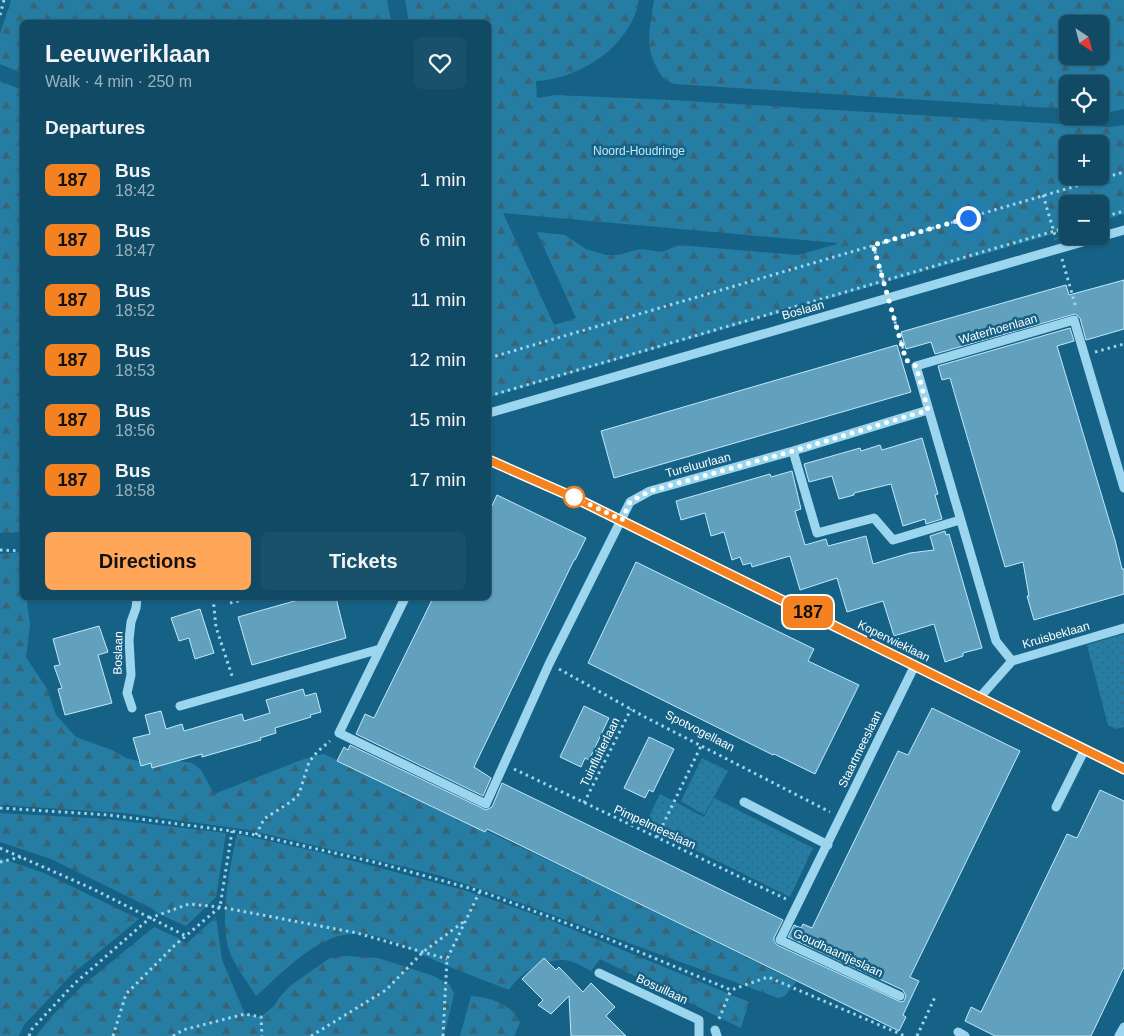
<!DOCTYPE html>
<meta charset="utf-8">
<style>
body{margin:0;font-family:Arial,sans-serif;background:#19516a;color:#f1f3f6;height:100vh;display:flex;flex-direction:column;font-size:19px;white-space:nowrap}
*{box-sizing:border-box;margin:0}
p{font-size:16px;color:#9cb3bf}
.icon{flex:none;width:28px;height:28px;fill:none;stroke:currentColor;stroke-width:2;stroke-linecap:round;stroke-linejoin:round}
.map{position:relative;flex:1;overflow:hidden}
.panel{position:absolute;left:20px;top:20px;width:471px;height:580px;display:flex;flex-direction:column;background:#104a64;border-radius:8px;box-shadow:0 1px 4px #0004,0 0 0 1px #306278}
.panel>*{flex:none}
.badge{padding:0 10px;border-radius:8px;font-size:18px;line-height:32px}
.needle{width:32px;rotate:144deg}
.buttons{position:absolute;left:1059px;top:15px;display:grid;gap:10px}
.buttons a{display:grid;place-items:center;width:50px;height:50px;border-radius:8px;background:#104a64;box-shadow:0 1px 4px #0004,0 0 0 1px #306278;font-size:25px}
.you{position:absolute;width:25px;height:25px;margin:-12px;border:4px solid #fff;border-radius:50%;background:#1a73e8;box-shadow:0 0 0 8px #1a73e833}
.map>.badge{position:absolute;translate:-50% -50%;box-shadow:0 0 0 2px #fff}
h2{padding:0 25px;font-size:19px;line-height:45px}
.round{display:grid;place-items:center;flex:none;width:52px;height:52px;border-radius:8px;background:#19516a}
.headline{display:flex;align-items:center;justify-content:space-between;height:85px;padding:0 25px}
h1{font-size:24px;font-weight:600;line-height:38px}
.cta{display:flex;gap:10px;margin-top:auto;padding:10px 25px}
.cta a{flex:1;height:58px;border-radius:8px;background:#ffa658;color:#111;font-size:20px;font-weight:600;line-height:58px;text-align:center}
.cta a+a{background:#19516a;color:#f1f3f6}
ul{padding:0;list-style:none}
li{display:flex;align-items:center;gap:15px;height:60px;padding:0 25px}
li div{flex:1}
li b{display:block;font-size:19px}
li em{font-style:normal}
li .badge{min-width:55px;font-weight:700;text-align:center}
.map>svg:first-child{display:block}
.green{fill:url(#green-dots)}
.forest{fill:url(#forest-firs);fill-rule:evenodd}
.building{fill:#61a1be;stroke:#c1e9fa}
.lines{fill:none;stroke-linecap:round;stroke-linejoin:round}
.path{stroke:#9bd5ee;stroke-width:3;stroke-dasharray:2.5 4;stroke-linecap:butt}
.minor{stroke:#9bd5ee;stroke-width:9}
.line-casing{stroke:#fff;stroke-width:11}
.line{stroke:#f58220;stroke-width:8}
.walk{stroke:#fff;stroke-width:5;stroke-dasharray:0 9}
.stop-dot{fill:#fff;stroke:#f58220;stroke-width:2.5}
.labels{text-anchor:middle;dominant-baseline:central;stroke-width:5;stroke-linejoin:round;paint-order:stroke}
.park-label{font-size:12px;fill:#c1e9fa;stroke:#166286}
.street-label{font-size:12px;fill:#fff;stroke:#166286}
</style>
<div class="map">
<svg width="1124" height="1036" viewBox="0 0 1124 1036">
<defs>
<pattern id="green-dots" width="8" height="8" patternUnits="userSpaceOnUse" patternTransform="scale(1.25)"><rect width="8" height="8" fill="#257da4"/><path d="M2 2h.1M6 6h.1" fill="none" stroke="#386478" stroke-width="1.8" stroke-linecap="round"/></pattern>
<pattern id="forest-firs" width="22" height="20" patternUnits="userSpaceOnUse" patternTransform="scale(1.25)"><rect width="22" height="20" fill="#257da4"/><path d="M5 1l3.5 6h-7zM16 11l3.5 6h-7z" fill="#386478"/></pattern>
</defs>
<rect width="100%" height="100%" fill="#166286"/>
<!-- green -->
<path class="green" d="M1124,634V727L1116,729L1108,725L1087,645Z
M702,758L728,771L704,815L681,801Z
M660,794L704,817L714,798L813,848L790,897L645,825Z"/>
<!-- forest -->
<path class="forest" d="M11,0H387L391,22H22V73L0,64V34Z
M405,0H639C631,46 580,79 536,81L537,98L556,95L672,100L1110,127L1124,125V214L1100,221V204H1068L1067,230L489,397V22H409ZM1068,144H1100V176H1068ZM503,213L837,243V244L798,255L679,245L662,252L640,249L618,255H606L586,249L565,235L537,232L576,318L554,325Z
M654,0H1124V109L1109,112L1100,111V84H1068L1067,109L675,84C664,81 660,75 656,66C644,44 651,23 654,0ZM1068,24H1100V56H1068Z
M0,81L22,90V532L0,533Z
M22,552V598H30L27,602L30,625L26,657L47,689L56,715L76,737L112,750L126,758L145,763L179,761L192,763L201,770L214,794L309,757L324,754L609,889L796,982L785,996L778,998L501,896L438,875L249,830L124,813L0,805V554Z
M0,813L107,819L226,833L216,897L186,926L159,914L151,908L51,859L0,842Z
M237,834L319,852L467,891L550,920L749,1002L741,1028L600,959L591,971C585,968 579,964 573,962C550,954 521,971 509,990C484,980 459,971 434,960C405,947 376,929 343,935C310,942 280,975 256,996C248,982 236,968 230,953C218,920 230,868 237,834Z
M0,858L44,873L139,919L71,975L24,1025L19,1036H0Z
M216,917L222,960L245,1014L261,1017L274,1006L279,998L290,986L330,958L346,956L378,958L434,976L450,985L454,994L444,1036H36L52,1016L82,986L154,927L178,938L186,944Z
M471,996C489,997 513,1004 520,1023L514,1036H460Z"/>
<!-- building -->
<path class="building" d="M1124,280V329L1086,340L1080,318L1075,314L935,354L931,342L906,349L901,332L1066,285L1069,295Z
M1070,328L1074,341L1057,346L1115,540L1122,569H1124V594L1034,620L1027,596H1029L1023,562L1005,567L950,378L942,380L938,366Z
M897,345L911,392L614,478L601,431Z
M922,438L938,494L935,495L942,519L926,524L925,519L903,526L891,484L854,493V495L839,499L832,476L809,482L804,464L860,448L861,451L880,445L882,450Z
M792,471L801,509L795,511L805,545L826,539L828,546L866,536L873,564L910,553L934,550L930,536L945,531L946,535L949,534L982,648L963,653V656L945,662L934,624L894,636L883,601L847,612L837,578L800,590L790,556L752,567L751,563L743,565L740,557L732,560L724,532L711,536L705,513L681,520L676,501L770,474L771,477Z
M497,495L586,538L575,560H574L474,767L491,778L483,796L356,734L365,714L374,718L433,598H489V512Z
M636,562L814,649L808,661L859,685L815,774L774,754L773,755L588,663Z
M305,598H336L346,638L252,665L238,617Z
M200,609L214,653L195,659L189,638L179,641L171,618Z
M99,626L108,652L98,655L112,703L65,715L58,689L62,688L54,666L60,665L53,639Z
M303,689L305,696L316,693L321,712L310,715L311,717L275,728L276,733L260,738L261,740L202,757V754L152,768L151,763L141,766L133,738L150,734L145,715L161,711L166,729L182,724L184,731L242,714L244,721L270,713L266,700Z
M584,706L609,718L589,760L585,758L581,767L560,757Z
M932,708L1020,751L910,977L919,981L903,1015L906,1017L899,1031L487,829L485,832L337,761L344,747L348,750L350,745L486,810L492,807L502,783L783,920L774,938V941L777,945L901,1002L904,1001L906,996L903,990L788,937L794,925L801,928L803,924L812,928L898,751L908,755Z
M649,737L674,749L653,792L649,790L645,798L624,788Z
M1100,790L1124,801V967L1091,1036H995L965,1021L971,1007L981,1012L1067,834L1077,838Z
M544,958L556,970L559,967L583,992L591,983L615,1007L606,1016L626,1036H571L569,996L551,1014L538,1005L543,1000L522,979Z"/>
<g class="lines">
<!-- path -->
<path class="path" d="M0,15L4,0
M1043,195L1056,239
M1100,218L1124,211
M873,245L884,282
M1062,259L1076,308
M891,309L906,358
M1095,352L1124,344
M489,358L1124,172
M489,396L1068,227
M0,550L22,551
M213,598L216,627L233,679
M230,603L250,598
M559,669L645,717L830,812
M514,769L786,899
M584,803L631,709
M0,808L109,815L232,831L256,835L378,863L480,891L606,938L731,990L768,977L905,1036
M256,835L264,819L292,801L299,794L309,762L318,751L330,741
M657,837L701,746
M0,848L93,889L186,936
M0,862L21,857
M719,1019L731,990
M29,1036L32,1029L74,984L150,918L189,904L220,907L357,933L447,959
M113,1036L126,994L175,945L220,907L232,831
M173,1036L183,1030L245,1014L261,1017L262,1036
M311,1036L386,990L423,952L466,920
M443,1036L447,959L480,891
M917,1036L935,997"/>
<!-- minor -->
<path class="minor" d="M489,413L1124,230
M793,451L817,533L874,518L893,540L960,520
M489,460L575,497L1124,769
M405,598L339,733L486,804L549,664L630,502L650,491L793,451L928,410
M1012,661L996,641L916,366L1074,320L1124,488
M980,697L1012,661L1124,628
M180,706L380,649
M132,708L127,693L131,675L129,640L131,622L136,608L137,598
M744,802L828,845
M1056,807L1085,749
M599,973L699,1020V1036
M900,996L780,940L915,665
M715,1030L717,1036
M958,1032L965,1036
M1119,1036L1124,1027"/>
</g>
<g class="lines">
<!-- line casing -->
<g class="line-casing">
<path id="line" d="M489,460L575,498L1124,769"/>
</g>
<!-- line -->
<use href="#line" class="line"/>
<!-- walk -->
<path class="walk" d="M574,497L622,520L630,502L650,491L793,451L928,410L916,366L906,360L873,245L968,218"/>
</g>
<!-- markers -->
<circle class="stop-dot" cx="574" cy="497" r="10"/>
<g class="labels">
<!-- park labels -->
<g class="park-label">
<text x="639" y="151">Noord-Houdringe</text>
</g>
<!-- street labels -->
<g class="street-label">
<text transform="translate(803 310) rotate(-16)">Boslaan</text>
<text transform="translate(998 329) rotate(-16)">Waterhoenlaan</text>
<text transform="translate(698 465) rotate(-15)">Tureluurlaan</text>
<text transform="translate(1056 635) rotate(-16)">Kruisbeklaan</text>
<text transform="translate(894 641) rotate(26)">Koperwieklaan</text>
<text transform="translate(118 653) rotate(-89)">Boslaan</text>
<text transform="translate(700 731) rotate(27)">Spotvogellaan</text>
<text transform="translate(860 749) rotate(-64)">Staartmeeslaan</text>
<text transform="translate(600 752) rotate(-64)">Tuinfluiterlaan</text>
<text transform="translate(655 827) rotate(25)">Pimpelmeeslaan</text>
<text transform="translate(838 953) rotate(25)">Goudhaantjeslaan</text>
<text transform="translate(662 989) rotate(25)">Bosuillaan</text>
</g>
</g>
</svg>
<div class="buttons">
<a><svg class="needle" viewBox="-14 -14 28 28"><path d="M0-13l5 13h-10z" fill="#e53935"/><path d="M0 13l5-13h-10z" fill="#9cb3bf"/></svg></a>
<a><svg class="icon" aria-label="locate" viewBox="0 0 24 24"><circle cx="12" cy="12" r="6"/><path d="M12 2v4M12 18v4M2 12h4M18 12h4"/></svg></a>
<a>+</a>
<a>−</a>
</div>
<div class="you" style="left:968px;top:218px"></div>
<b class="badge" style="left:808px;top:612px;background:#f58220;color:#111">187</b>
<section class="panel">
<div class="headline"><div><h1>Leeuweriklaan</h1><p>Walk · 4 min · 250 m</p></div><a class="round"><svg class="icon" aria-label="heart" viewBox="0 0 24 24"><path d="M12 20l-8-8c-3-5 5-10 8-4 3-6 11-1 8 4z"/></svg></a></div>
<h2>Departures</h2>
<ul>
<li><span class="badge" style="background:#f58220;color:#111">187</span><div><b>Bus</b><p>18:42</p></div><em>1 min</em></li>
<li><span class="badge" style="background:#f58220;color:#111">187</span><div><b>Bus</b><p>18:47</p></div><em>6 min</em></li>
<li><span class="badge" style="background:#f58220;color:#111">187</span><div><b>Bus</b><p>18:52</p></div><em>11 min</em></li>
<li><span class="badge" style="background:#f58220;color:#111">187</span><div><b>Bus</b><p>18:53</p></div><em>12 min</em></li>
<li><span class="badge" style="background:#f58220;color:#111">187</span><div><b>Bus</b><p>18:56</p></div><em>15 min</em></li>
<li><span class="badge" style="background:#f58220;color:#111">187</span><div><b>Bus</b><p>18:58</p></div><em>17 min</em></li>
</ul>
<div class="cta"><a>Directions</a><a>Tickets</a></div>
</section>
</div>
